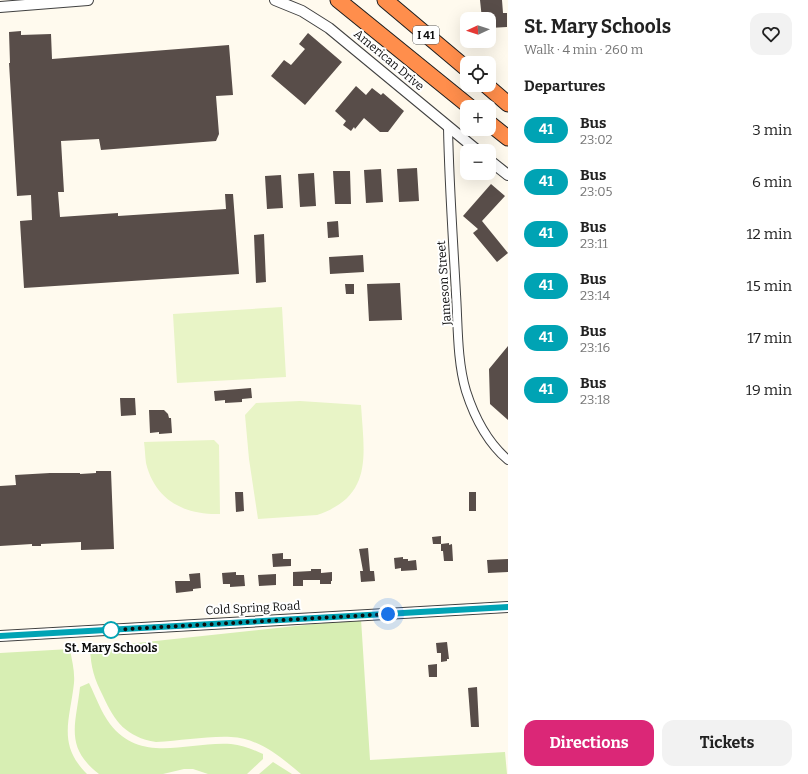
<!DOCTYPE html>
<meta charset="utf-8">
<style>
body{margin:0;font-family:Bitter,serif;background:#f2f2f2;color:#222;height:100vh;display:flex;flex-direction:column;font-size:15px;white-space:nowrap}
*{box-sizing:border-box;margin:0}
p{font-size:13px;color:#767676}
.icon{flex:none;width:22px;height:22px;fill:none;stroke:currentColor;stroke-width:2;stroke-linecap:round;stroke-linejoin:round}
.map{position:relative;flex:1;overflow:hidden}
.side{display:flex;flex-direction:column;background:#fff;width:300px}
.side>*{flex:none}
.badge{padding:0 8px;border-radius:13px;font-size:14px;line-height:26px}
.needle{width:26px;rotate:267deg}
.controls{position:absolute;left:460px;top:12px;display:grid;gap:8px}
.controls a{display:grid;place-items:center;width:36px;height:36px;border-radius:8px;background:#fff;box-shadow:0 4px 16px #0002;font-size:20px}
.you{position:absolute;width:20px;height:20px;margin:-10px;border:3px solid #fff;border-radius:50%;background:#1a73e8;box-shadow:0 0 0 6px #1a73e833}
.map>.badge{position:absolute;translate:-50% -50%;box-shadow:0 0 0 2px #fff}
h2{padding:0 16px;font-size:15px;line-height:36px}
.round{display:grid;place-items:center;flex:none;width:42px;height:42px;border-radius:12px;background:#f2f2f2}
.head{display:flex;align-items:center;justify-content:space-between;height:68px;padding:0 16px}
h1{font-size:19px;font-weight:700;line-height:30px}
.primary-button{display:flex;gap:8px;margin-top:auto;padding:8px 16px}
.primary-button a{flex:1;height:46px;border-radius:12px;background:#db2777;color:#fff;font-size:16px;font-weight:700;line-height:46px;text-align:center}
.primary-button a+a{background:#f2f2f2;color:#222}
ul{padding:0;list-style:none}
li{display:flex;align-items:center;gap:12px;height:52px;padding:0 16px}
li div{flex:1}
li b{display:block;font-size:15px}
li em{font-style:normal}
li .badge{min-width:44px;font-weight:700;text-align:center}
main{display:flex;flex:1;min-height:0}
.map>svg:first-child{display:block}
.green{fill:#d7eeb3}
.pitch{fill:#e8f4c6}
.building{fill:#584d49}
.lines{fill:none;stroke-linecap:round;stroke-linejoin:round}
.minor-casing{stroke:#414141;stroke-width:10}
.tertiary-casing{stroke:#414141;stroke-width:12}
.motorway-casing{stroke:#1f1f1f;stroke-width:17}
.minor{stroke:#fff;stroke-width:8}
.tertiary{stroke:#fff;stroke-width:10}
.motorway{stroke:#ff8e4c;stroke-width:15}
.line-casing{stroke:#fff;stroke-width:9}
.line{stroke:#00a3b4;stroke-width:6}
.walk{stroke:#0e0e0e;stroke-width:4;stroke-dasharray:0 7.2}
.stop-dot{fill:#fff;stroke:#00a3b4;stroke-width:2}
.labels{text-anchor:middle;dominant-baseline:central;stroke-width:4;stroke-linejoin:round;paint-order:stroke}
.shield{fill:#fff;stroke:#565656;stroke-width:1}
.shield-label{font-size:11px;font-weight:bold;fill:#0e0e0e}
.street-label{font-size:12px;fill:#0e0e0e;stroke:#fff}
.stop-label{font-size:12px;font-weight:bold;fill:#0e0e0e;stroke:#fff}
</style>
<main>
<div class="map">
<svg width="508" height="774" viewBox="0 0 508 774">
<rect width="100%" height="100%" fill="#fffaee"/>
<!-- green -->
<path class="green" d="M361,619L370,760L505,752L507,774H301C281,757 258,738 231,737C206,736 181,741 156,742C126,737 115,722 103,696C94,678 91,668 90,648Z
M70,649C72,661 75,672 74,683C70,720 57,744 87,774H0V653Z
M89,683C96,697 101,712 110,724C142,765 188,741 231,744C242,745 252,749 263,754V759L247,774H208L193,769H184L163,774H99C64,747 76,724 80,687Z
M273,762L292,774H259Z"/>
<!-- pitch -->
<path class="pitch" d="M282,307L286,377L177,383L173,314Z
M300,401L361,405C364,454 374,496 317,515L258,519L249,459L245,415L256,403Z
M214,440L219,445L220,514C184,515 155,500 146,463C145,456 145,449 144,442Z"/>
<!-- building -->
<path class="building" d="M480,0H502L503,13H507V27L489,28V19H482Z
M21,31V35L51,34L52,59L229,45L233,95L216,96L219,134L216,141L101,150L99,139L61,141L64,192H58L60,217L118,213V216L226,209L225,194H233L239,274L24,288L20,221L32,220L31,195L17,196L9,63H10L9,32Z
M308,33L342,62L305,105L271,76L284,60L291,65L305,49L299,44Z
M356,86L366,95L372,88L381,95L383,93L404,111L388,132H380L364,118L355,129L354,127L351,131L343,125L346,121L335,111Z
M417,168L419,201L399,202L397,169Z
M381,169L383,202L366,203L364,170Z
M333,171H350L351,204H335Z
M314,173L316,206L300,207L298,174Z
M281,175L283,208L267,209L265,176Z
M491,184L505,196L482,221L508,253L497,262L473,233L478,229L463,216Z
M338,221L339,237L328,238L327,222Z
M264,234L266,282L256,283L254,235Z
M363,255L364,272L330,274L329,257Z
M400,283L402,320L369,321L367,284Z
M345,284H354V294H346Z
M508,346V420L490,404L489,369Z
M251,388L252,398L242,399V402L225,403V400L215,401L214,391Z
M120,398H135L136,415L121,416Z
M149,410H164L168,414L169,418H171L172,433L159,434V432L150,433Z
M96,471H111L114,549L81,550V542L41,544V546H32V544L0,546V486L16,485L15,475L50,473H80V474L96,473Z
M235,492H243L244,511L236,512Z
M469,492H476V511H469Z
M441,536V544H433L432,537Z
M449,543V545L452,544L453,561H444L443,551H441V544Z
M368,548L370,571H374L375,581L361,582L360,571H363L359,549Z
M283,553V559H291V566L273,567L272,554Z
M403,557V559H408V561L416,560L417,570L401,571V568L395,569L394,558Z
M508,559V572L488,573L487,560Z
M311,569H321V573L332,572V581H331V584H320V580H303V586H293V572L311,571Z
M236,572V575H244L245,586L230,587V584H223L222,573Z
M200,573L201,588L193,589V591L176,593L175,581H190L189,574Z
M276,574V585L259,586L258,575Z
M447,642L449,659H447V661L441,662V653H437L436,643Z
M437,664V677H429L428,665Z
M477,687L479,727H471L468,688Z"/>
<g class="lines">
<!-- minor casing -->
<g class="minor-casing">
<path id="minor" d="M448,127C449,183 453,238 456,294C458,325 457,361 466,391C474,416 488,443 508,460"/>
</g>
<!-- tertiary casing -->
<g class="tertiary-casing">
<path id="tertiary" d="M275,0L302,11L329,28L478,151
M0,7L88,0
M489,160L508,175
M0,636L508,607"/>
</g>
<!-- motorway casing -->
<g class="motorway-casing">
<path id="motorway" d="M338,0L470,107
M385,0L467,69
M486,85L508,104
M489,123L508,138"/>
</g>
<!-- minor -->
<use href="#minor" class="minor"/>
<!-- tertiary -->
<use href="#tertiary" class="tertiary"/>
<!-- motorway -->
<use href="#motorway" class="motorway"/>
</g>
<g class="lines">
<!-- line casing -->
<g class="line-casing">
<path id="line" d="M0,636L508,607"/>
</g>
<!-- line -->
<use href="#line" class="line"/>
<!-- walk -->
<path class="walk" d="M111,630L388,614"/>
</g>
<!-- markers -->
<circle class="stop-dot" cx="111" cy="630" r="8"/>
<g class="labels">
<!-- shield labels -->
<rect class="shield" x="413" y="26" width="26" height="18" rx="3"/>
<g class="shield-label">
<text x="426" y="35">I 41</text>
</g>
<!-- street labels -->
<g class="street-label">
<text transform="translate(389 60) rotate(40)">American Drive</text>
<text transform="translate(444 283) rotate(-94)">Jameson Street</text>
<text transform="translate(253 608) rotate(-3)">Cold Spring Road</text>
</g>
<!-- stop labels -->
<g class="stop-label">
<text x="111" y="648">St. Mary Schools</text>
</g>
</g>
</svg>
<div class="controls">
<a><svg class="needle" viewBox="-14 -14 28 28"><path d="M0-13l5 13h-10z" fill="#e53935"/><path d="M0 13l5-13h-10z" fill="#767676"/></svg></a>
<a><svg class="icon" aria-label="locate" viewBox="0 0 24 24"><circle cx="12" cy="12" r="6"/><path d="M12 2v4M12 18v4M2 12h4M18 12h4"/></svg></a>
<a>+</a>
<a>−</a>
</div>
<div class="you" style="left:388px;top:614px"></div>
</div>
<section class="side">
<div class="head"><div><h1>St. Mary Schools</h1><p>Walk · 4 min · 260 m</p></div><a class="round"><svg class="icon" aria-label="heart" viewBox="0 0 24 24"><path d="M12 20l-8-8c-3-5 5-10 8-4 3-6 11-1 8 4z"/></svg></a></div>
<h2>Departures</h2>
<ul>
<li><span class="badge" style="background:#00a3b4;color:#fff">41</span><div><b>Bus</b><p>23:02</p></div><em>3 min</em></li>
<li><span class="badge" style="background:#00a3b4;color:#fff">41</span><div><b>Bus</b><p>23:05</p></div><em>6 min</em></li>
<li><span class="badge" style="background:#00a3b4;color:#fff">41</span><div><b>Bus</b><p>23:11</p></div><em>12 min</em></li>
<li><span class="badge" style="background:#00a3b4;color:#fff">41</span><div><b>Bus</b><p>23:14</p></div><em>15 min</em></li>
<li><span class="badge" style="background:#00a3b4;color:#fff">41</span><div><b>Bus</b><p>23:16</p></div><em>17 min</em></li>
<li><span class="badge" style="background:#00a3b4;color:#fff">41</span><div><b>Bus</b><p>23:18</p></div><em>19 min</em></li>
</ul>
<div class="primary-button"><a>Directions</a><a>Tickets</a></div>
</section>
</main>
